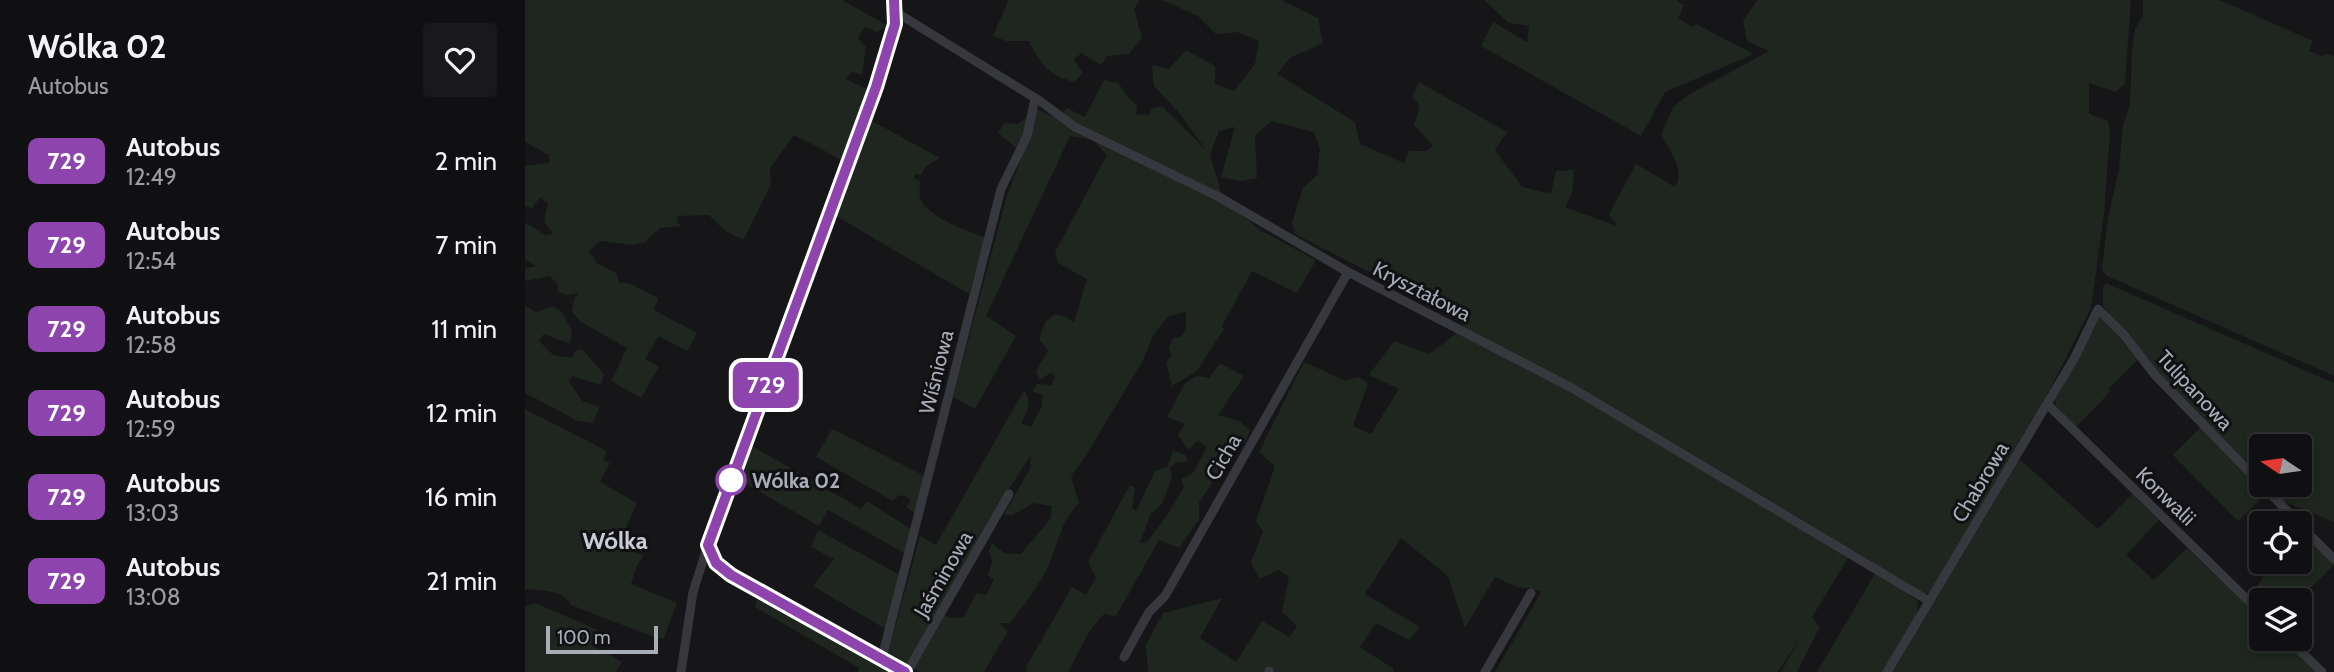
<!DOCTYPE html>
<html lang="pl">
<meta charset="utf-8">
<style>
body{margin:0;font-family:Cabin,sans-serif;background:#19191b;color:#f1f3f6;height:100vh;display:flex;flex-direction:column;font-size:26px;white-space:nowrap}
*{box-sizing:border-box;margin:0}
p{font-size:23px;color:#9c9d9f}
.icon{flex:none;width:38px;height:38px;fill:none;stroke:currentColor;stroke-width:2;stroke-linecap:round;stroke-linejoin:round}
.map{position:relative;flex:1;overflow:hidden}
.details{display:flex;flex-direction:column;background:#101012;width:525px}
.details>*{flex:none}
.badge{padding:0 14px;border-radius:10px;font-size:24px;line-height:46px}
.needle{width:46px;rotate:283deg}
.fabs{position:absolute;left:1724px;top:434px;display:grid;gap:14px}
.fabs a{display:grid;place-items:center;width:63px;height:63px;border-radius:7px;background:#101012;box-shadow:0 4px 10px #0003,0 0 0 2px #303032;font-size:35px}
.scale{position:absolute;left:21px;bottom:18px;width:112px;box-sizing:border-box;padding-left:7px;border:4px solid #a8adb8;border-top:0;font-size:19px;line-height:24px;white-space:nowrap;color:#a8adb8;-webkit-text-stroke:5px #111113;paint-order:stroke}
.map>.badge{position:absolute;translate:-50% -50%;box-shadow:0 0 0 4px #fff}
.round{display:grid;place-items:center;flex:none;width:74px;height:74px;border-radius:7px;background:#19191b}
.head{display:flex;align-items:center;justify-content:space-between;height:119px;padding:0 28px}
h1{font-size:33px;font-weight:700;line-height:52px}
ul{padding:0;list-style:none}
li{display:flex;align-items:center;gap:21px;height:84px;padding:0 28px}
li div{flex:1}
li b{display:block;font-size:26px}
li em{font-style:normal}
li .badge{min-width:77px;font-weight:700;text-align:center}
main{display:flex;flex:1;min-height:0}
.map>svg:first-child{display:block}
.green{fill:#1e261f;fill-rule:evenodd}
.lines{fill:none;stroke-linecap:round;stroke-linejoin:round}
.minor{stroke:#37383d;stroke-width:9}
.tertiary{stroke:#37383d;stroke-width:10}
.line-casing{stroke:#fff;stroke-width:16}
.line{stroke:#8e44ad;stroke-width:10}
.stop-dot{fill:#fff;stroke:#8e44ad;stroke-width:3.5}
.labels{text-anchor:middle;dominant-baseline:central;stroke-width:6;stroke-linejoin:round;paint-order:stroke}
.street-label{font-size:21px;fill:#a8adb8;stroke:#111113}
.stop-label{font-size:21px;font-weight:bold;fill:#a8adb8;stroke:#111113;text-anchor:start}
.quarter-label{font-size:24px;font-weight:bold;fill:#c9ccd4;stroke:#111113}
</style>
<main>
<section class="details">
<div class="head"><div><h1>Wólka 02</h1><p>Autobus</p></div><a class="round"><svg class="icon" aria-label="heart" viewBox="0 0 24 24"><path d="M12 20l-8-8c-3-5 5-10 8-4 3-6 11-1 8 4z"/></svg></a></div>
<ul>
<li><span class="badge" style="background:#8e44ad;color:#fff">729</span><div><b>Autobus</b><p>12:49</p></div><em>2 min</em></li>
<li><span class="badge" style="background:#8e44ad;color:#fff">729</span><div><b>Autobus</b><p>12:54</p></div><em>7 min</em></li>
<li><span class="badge" style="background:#8e44ad;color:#fff">729</span><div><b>Autobus</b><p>12:58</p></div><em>11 min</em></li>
<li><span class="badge" style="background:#8e44ad;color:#fff">729</span><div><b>Autobus</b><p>12:59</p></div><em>12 min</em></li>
<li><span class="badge" style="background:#8e44ad;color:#fff">729</span><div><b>Autobus</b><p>13:03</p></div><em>16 min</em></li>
<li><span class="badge" style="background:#8e44ad;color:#fff">729</span><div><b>Autobus</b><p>13:08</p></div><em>21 min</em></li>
</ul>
</section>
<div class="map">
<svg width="1809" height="672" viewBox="0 0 1809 672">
<rect width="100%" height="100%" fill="#161618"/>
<!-- green -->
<path class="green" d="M0,0H317L363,26L352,32L340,27L333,38L341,47L337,75L327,72L321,79L342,89L335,116L317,160L269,135L245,168L246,184L219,239C204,236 194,225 184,215L153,216L152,222L157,226L135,228L120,242L107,245L75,241L63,252L70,258L71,263L91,273L94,282L106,284L133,298L129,310L172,333L162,351L134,336L120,359L134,367L116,398L86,381L102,348L56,322L47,312L49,299L53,293L40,295L33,291V285L25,276L0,281V269L11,266L0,259V223L21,235L28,233L19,222L23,203L15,197L7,208L0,206V166L24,163V155L0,142Z
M482,0H615L609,9L617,38L604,54L582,56L576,65L556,53L549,60L558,73L549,82C522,74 516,65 504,41H481L468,36L483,1Z
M637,0H756L793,18L798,43L765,58L752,74L830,122L835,144L879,163L884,151H901L908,146L889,125L895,106L887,97L894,82L982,132L970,150L997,187L1026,194L1031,171L1049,170L1047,193L1040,207L1092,226L1084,214L1111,164L1150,187C1161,171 1144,150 1136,135L1148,107L1163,95L1244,51L1222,41L1218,20L1233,0H1606L1600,84L1591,92L1564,83V114L1583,121L1585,133L1579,214L1566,308L1521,397L1405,593H1398L1389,588L1384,595L1393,601L1392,614L1358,672H1292L1354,567L1328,550L1287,617L1295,627L1272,672H1256L1273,641L1253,672H970L1017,591L992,587L970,577L940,628L923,576L876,538L840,594L895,627L884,640L851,623L835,647L869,669L868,672H623L621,645L638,613L697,598L675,638L711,662L737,621L765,637L772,626L757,612L764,577L754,570L734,579L726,562L738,531L731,521L750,466L734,452L779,362L821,381L833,377L843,383L828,426L846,434L874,389L844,375L869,341L904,354L940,327L921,311L770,234L767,222L778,188L792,175L795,149L789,132L746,121L730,136L732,178L717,181L696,177L710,127L694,131L685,154L698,200L735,230L791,260L772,293L727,271L697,326L699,329L672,371L647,386L641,362L647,356L644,347L648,338L656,337L661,329V312L644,316L629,334L617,362L560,457L546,476L554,503C534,522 533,549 520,572C511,590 497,607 485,623H474L483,631L459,672H395L363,653L395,536L411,545L499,390C508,401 501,413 496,424L506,427L517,406L518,395L508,391L512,384L527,385L530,376L525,373L515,380L511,371L523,350L514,339L520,322L530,314L541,317L549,322L562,279L533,263L530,252L582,155L568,140L545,136L461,316L491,336L450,409L428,397L481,199L496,158L490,147L473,133L479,123L493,124L512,109L532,118L542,108L560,117L579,80L593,83L604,98L612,105L611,114L624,115L627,108L637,106L681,150L655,114L629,86L627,65L644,69L661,50L690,66V84L709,91L730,64L734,41L713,32L691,34L673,16ZM506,455L505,469L480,512L481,515H488L508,503L527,506L526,518L496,554L479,553L467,543L464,551L467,562L463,575L469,580L461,595L452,593L438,618H424L415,611L466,517Z
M959,0H1151L1159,5L1153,18L1167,27L1171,24L1229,54L1140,92L1116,136L956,46L968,22L1002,42L1004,26L984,23Z
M1618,0H1695L1788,41L1784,51L1796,56L1803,54L1809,56V376L1582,276L1577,270L1583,218L1594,169L1598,125L1605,104L1607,52L1610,28L1618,16Z
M347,121L415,158L401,166L396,175L389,174V178L395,181C395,186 394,193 395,197C399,216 444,232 460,237L444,294L311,216Z
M1581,283L1809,383V522L1758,501L1742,485H1774V446H1736V479L1623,362L1578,306V287Z
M0,306L11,312L27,306L36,311L47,330L45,344L19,334L14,341L28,355L47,358L50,351L57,349L79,374L76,385L47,376L44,382L57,401L74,407L68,423L53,421L0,393Z
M1578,317L1613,360L1583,389L1585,392L1551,427L1531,407L1530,399L1572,319Z
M695,363L719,376L693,415L714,421L725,430L720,443L712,447L674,502V519L654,548L634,540L591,616L579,614L565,630L543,672H502L501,667L547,587L561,595L571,578L563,562L605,485L610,487L607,507L611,511L630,471L642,467L648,451L661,455L662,462H651L645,468L647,478L637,504L626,513L615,543L622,542L643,514L659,486L656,479L668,473L682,447L673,441L663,450L653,435L660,424L642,417L660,383L672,376L684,378Z
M0,409L82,451L78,460L85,463L75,482L112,503L100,530L86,531L83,535L84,540L94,548L119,555L112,565L106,584L152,603L139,638H131L46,605C38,589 16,591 0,589Z
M1676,427L1742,493L1713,521L1648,455Z
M307,429L396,474L399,480L391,514L381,507L385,501L382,497L374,495L368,501L291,457Z
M227,446L336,509L342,501L386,529L381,554L303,510L294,526L214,480Z
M1492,457L1573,529L1607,494L1634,520L1601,555L1629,580L1662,548L1736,618V639H1757L1791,672H1367Z
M1775,527L1809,562V565L1782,591L1786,597L1775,609L1774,600H1736V607L1725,596L1748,562H1774Z
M293,530L375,575L361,629L288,586L309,559L286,547Z
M233,596L363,672H333L334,668L230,607Z
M10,603L73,630L66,645L97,662L91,672H0V607Z"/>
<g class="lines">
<!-- minor -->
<path class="minor" d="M374,14L515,101L550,127L694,197L823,272L1047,388L1404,601
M1522,404L1736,613
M1774,524L1809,559
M1763,639L1797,672
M599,657L624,612L640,596L823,272
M357,658L476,189L502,136L510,99
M156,672L168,592L183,545
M382,672L484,494
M744,672V671
M960,672L1006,593
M1362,672L1550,357L1573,309L1599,335L1630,375L1774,523"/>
<!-- tertiary -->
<path class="tertiary" d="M369,0L370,24L351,87L183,545L191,563L206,575L380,672"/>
</g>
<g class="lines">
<!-- line casing -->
<g class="line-casing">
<path id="line" d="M369,0L370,24L351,87L183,545L191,563L206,575L380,672"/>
</g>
<!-- line -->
<use href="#line" class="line"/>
</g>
<!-- markers -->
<circle class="stop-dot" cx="206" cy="480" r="14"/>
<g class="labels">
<!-- street labels -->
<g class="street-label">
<text transform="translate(897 291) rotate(27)">Kryształowa</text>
<text transform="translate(411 372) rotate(-76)">Wiśniowa</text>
<text transform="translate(1670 390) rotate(47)">Tulipanowa</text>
<text transform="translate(698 457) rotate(-60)">Cicha</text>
<text transform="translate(1455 482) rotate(-59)">Chabrowa</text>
<text transform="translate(1641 496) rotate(44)">Konwalii</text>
<text transform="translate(418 574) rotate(-60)">Jaśminowa</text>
</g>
<!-- stop labels -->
<g class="stop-label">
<text x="227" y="480">Wólka 02</text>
</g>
<!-- quarter labels -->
<g class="quarter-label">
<text x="90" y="540">Wólka</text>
</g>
</g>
</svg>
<div class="fabs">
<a><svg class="needle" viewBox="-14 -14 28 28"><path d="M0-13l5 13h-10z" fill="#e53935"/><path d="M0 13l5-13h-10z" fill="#9c9d9f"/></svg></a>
<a><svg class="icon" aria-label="locate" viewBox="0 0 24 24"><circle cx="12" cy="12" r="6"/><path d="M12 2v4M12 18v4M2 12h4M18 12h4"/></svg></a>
<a><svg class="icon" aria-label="layers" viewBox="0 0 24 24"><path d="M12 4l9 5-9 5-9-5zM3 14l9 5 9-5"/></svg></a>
</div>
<div class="scale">100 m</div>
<b class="badge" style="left:241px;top:385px;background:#8e44ad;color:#fff">729</b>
</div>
</main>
